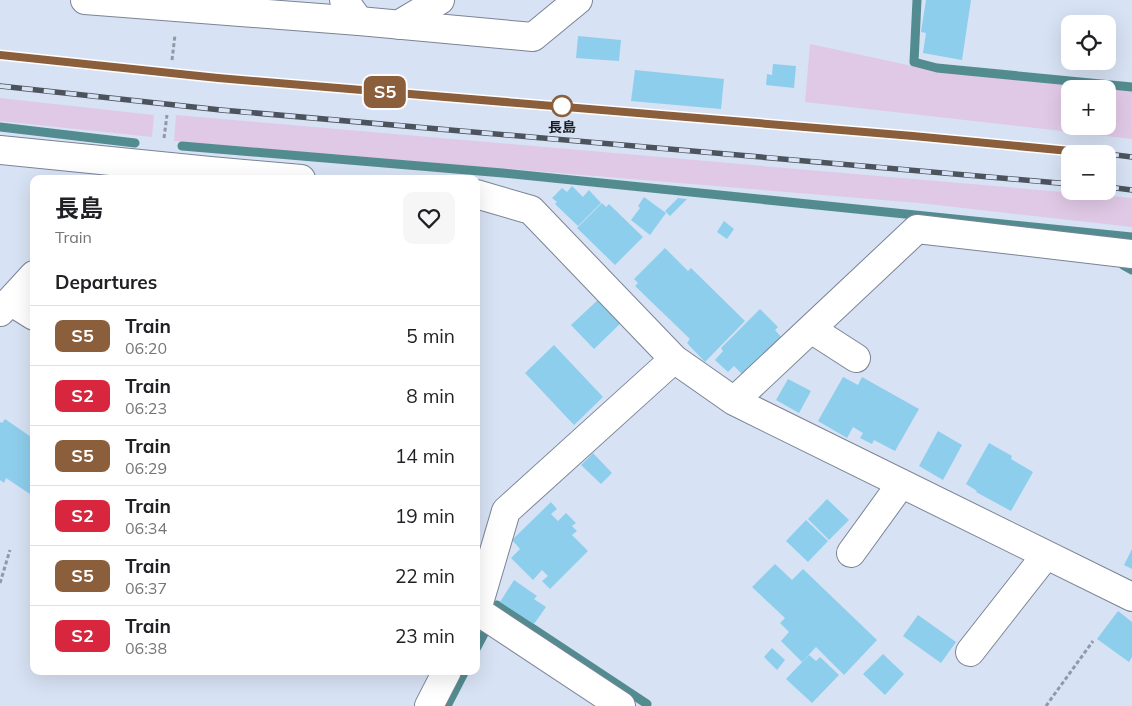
<!DOCTYPE html>
<meta charset="utf-8">
<style>
body{margin:0;font-family:Mulish,"Noto Sans JP",sans-serif;background:#f6f6f6;color:#202124;height:100vh;display:flex;flex-direction:column;font-size:19px;white-space:nowrap}
*{box-sizing:border-box;margin:0}
p{font-size:16px;color:#757577}
.icon{flex:none;width:28px;height:28px;fill:none;stroke:currentColor;stroke-width:2;stroke-linecap:round;stroke-linejoin:round}
.map{position:relative;flex:1;overflow:hidden}
.panel{position:absolute;left:30px;top:175px;width:450px;height:500px;display:flex;flex-direction:column;background:#fff;border-radius:10px;box-shadow:0 5px 20px #0002}
.panel>*{flex:none}
.badge{padding:0 10px;border-radius:8px;font-size:18px;line-height:32px}
.controls{position:absolute;left:1061px;top:15px;display:grid;gap:10px}
.controls a{display:grid;place-items:center;width:55px;height:55px;border-radius:10px;background:#fff;box-shadow:0 5px 20px #0002;font-size:25px}
.map>.badge{position:absolute;translate:-50% -50%;box-shadow:0 0 0 2px #fff}
h2{padding:0 25px;font-size:19px;line-height:45px}
.round{display:grid;place-items:center;flex:none;width:52px;height:52px;border-radius:10px;background:#f6f6f6}
.headline{display:flex;align-items:center;justify-content:space-between;height:85px;padding:0 25px}
h1{font-size:24px;font-weight:700;line-height:38px}
ul{padding:0;list-style:none}
li{display:flex;align-items:center;gap:15px;height:60px;padding:0 25px;border-top:1px solid #e0e0e0}
li div{flex:1}
li b{display:block;font-size:19px}
li em{font-style:normal}
li .badge{min-width:55px;font-weight:700;text-align:center}
.map>svg:first-child{display:block}
.green{fill:#e0c9e6;fill-rule:evenodd}
.lines{fill:none;stroke-linecap:round;stroke-linejoin:round}
.stream{stroke:#538c90;stroke-width:9}
.building{fill:#8dceec}
.minor-casing{stroke:#7a8494;stroke-width:30}
.major-casing{stroke:#7a8494;stroke-width:30}
.path{stroke:#9199a7;stroke-width:3;stroke-dasharray:4 2.5;stroke-linecap:butt}
.minor{stroke:#fff;stroke-width:28}
.major{stroke:#fff;stroke-width:28}
.rail-casing{stroke:#4d535c;stroke-width:5.5}
.rail{stroke:#d7e2f4;stroke-width:4;stroke-dasharray:11;stroke-linecap:butt}
.line-casing{stroke:#fff;stroke-width:11}
.line{stroke:#8b5e3c;stroke-width:8}
.stop-dot{fill:#fff;stroke:#8b5e3c;stroke-width:2.5}
.labels{text-anchor:middle;dominant-baseline:central;stroke-width:5;stroke-linejoin:round;paint-order:stroke}
.stop-label{font-size:14px;font-weight:bold;fill:#191d23;stroke:#d7e2f4}
</style>
<div class="map">
<svg width="1132" height="706" viewBox="0 0 1132 706">
<rect width="100%" height="100%" fill="#d7e2f4"/>
<!-- green -->
<path class="green" d="M810,44L936,71L1132,89V139L805,102ZM1070,89H1108V126H1070Z
M0,98L154,115L152,137L0,121Z
M176,115L1132,198V227L919,203L174,141Z"/>
<g class="lines">
<!-- stream -->
<path class="stream" d="M917,0L914,62L937,68L1132,87
M0,127L135,143
M182,146L503,173L1132,237
M1123,265L1132,270
M497,605L647,704
M476,649L485,632
M447,706L465,671"/>
</g>
<!-- building -->
<path class="building" d="M926,0H971L962,60L923,53L926,33L921,32Z
M578,36L621,40L619,61L576,58Z
M773,64L796,66L794,88L766,85L767,74L772,75Z
M635,70L724,79L721,109L631,101Z
M572,186L583,197L589,190L601,203L578,226L555,204L557,202L552,198L562,188L567,192Z
M644,197L666,213L650,235L631,220L640,208L638,206Z
M678,198L687,199L670,216L665,211Z
M602,203L606,207L609,204L643,237L615,265L577,228Z
M724,221L734,229L727,239L717,232Z
M665,248L688,271L691,268L745,321L705,362L687,343L690,339L635,286L638,283L634,279Z
M600,298L623,321L594,349L571,325Z
M760,309L778,327L775,330L783,339L745,377L734,366L728,372L715,360L723,351L721,348Z
M554,345L603,397L574,425L525,373Z
M843,377L858,385L862,377L919,409L895,451L874,440L872,444L860,438L863,433L853,427L847,438L818,421Z
M788,379L811,391L799,413L776,400Z
M5,419L34,439V495L33,496L6,478L4,483L0,480V422L2,423Z
M938,431L962,445L943,480L919,466Z
M989,443L1012,456L1011,459L1033,472L1011,511L976,492L977,491L966,484Z
M593,453L612,473L601,484L581,465Z
M827,499L849,520L829,540L808,519Z
M551,502L557,509L551,514L558,521L566,513L576,523L572,526L577,531L572,535L588,551L550,589L542,581L548,576L542,570L533,580L511,558L520,549L512,540Z
M806,520L828,541L808,562L786,541Z
M1132,549V569L1124,565Z
M775,564L792,580L803,569L877,640L844,675L816,647L802,662L781,641L789,632L780,623L785,618L752,587Z
M514,580L537,596L534,599L546,607L534,624L500,602Z
M1118,611L1132,622V657L1129,662L1097,639Z
M918,615L956,642L941,663L903,636Z
M772,648L785,660L777,670L764,657Z
M883,654L904,674L885,695L863,674Z
M809,655L816,661L820,657L839,675L812,703L786,679Z"/>
<g class="lines">
<!-- minor casing -->
<g class="minor-casing">
<path id="minor" d="M85,0L359,21L533,37L578,0
M398,25L440,0
M0,150L210,171L301,179
M476,194L531,210L674,359L734,401L1132,597
M10,301L34,316
M0,312L34,275
M811,329L856,358
M734,401L917,229L1132,254
M851,553L901,484
M476,610L621,706
M476,613L506,511L674,359
M970,652L1046,555
M429,706L447,671"/>
</g>
<!-- major casing -->
<g class="major-casing">
<path id="major" d="M344,0L359,21"/>
</g>
<!-- path -->
<path class="path" d="M172,60L175,35
M164,138L167,115
M0,583L10,550
M1046,706L1093,641"/>
<!-- minor -->
<use href="#minor" class="minor"/>
<!-- major -->
<use href="#major" class="major"/>
<!-- rail casing -->
<g class="rail-casing">
<path id="rail" d="M0,55L218,78L913,136L1101,154
M0,86L221,110L1070,184
M1108,154L1132,157
M1108,187L1132,190"/>
</g>
<!-- rail -->
<use href="#rail" class="rail"/>
</g>
<g class="lines">
<!-- line casing -->
<g class="line-casing">
<path id="line" d="M0,55L218,78L913,136L1101,154"/>
</g>
<!-- line -->
<use href="#line" class="line"/>
</g>
<!-- markers -->
<circle class="stop-dot" cx="562" cy="106" r="10"/>
<g class="labels">
<!-- stop labels -->
<g class="stop-label">
<text x="562" y="127">長島</text>
</g>
</g>
</svg>
<div class="controls">
<a><svg class="icon" aria-label="locate" viewBox="0 0 24 24"><circle cx="12" cy="12" r="6"/><path d="M12 2v4M12 18v4M2 12h4M18 12h4"/></svg></a>
<a>+</a>
<a>−</a>
</div>
<b class="badge" style="left:385px;top:92px;background:#8b5e3c;color:#fff">S5</b>
<section class="panel">
<div class="headline"><div><h1>長島</h1><p>Train</p></div><a class="round"><svg class="icon" aria-label="heart" viewBox="0 0 24 24"><path d="M12 20l-8-8c-3-5 5-10 8-4 3-6 11-1 8 4z"/></svg></a></div>
<h2>Departures</h2>
<ul>
<li><span class="badge" style="background:#8b5e3c;color:#fff">S5</span><div><b>Train</b><p>06:20</p></div><em>5 min</em></li>
<li><span class="badge" style="background:#d7263d;color:#fff">S2</span><div><b>Train</b><p>06:23</p></div><em>8 min</em></li>
<li><span class="badge" style="background:#8b5e3c;color:#fff">S5</span><div><b>Train</b><p>06:29</p></div><em>14 min</em></li>
<li><span class="badge" style="background:#d7263d;color:#fff">S2</span><div><b>Train</b><p>06:34</p></div><em>19 min</em></li>
<li><span class="badge" style="background:#8b5e3c;color:#fff">S5</span><div><b>Train</b><p>06:37</p></div><em>22 min</em></li>
<li><span class="badge" style="background:#d7263d;color:#fff">S2</span><div><b>Train</b><p>06:38</p></div><em>23 min</em></li>
</ul>
</section>
</div>
